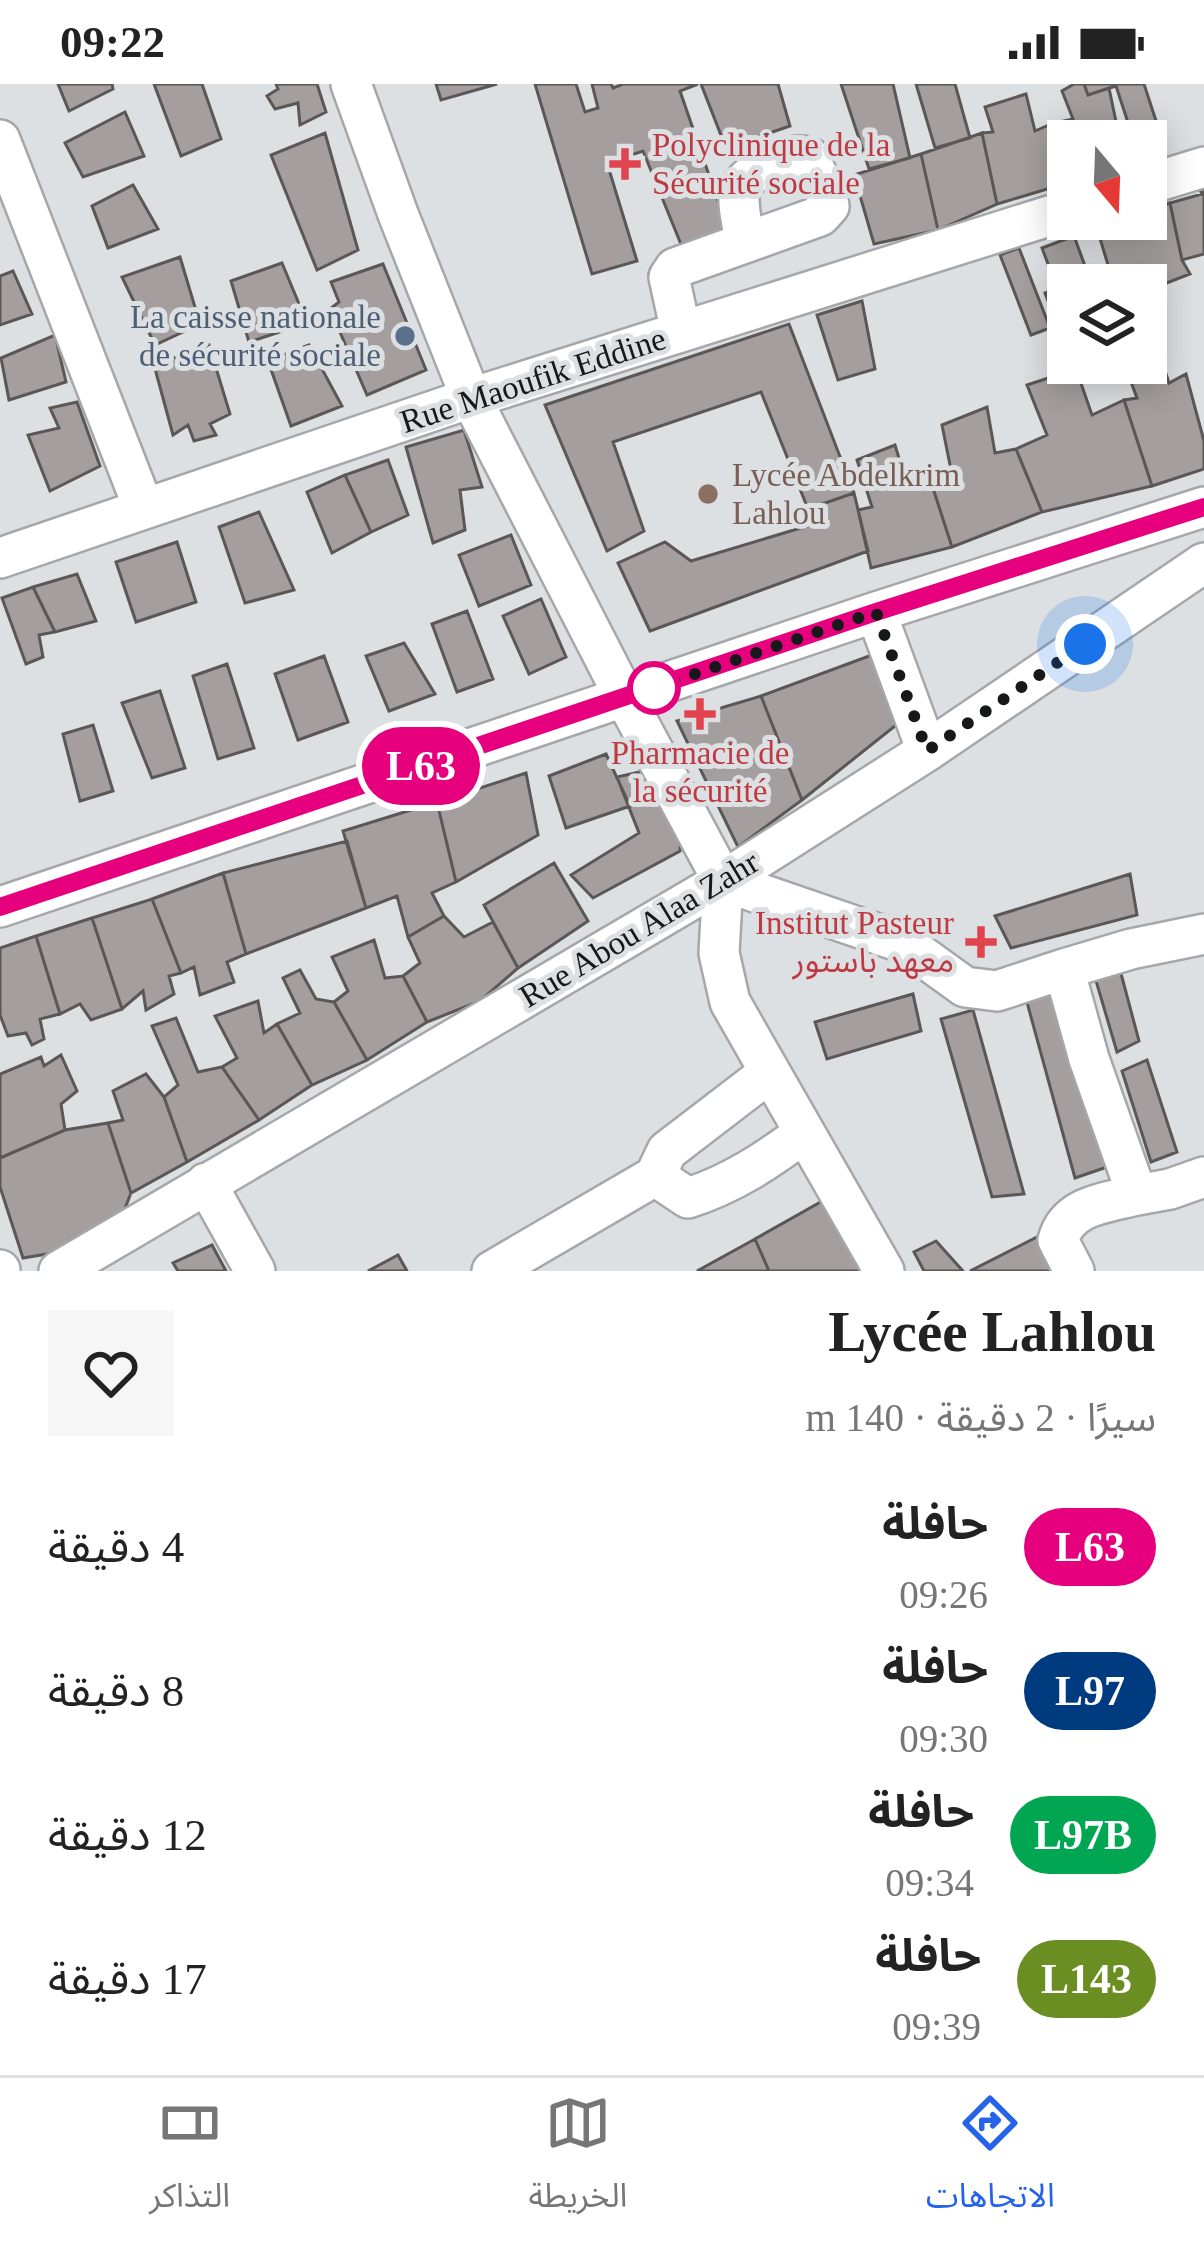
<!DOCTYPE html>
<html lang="ar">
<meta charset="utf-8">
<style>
body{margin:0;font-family:"Times New Roman","Noto Sans Arabic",serif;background:#f6f6f6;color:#222;direction:rtl;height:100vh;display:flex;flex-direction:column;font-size:45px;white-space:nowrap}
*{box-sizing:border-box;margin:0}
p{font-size:39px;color:#767676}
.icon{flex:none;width:66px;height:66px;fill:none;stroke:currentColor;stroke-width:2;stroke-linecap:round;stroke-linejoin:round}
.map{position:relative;height:1187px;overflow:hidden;direction:ltr}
.sheet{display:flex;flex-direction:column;background:#fff;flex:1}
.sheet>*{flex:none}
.badge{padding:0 24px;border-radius:39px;font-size:42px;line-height:78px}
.needle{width:78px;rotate:161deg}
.controls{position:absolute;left:1047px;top:36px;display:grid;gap:24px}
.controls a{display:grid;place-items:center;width:120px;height:120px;border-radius:0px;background:#fff;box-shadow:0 6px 30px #0003;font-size:60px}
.you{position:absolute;width:60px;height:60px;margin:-30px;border:9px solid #fff;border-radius:50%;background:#1a73e8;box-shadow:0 0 0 18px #1a73e833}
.map>.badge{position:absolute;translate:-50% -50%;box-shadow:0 0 0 6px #fff}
.round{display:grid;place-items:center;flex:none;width:126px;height:126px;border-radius:0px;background:#f6f6f6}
.head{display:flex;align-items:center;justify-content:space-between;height:204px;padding:0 48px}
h1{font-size:57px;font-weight:600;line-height:90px}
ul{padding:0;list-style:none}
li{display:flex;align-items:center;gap:36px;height:144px;padding:0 48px}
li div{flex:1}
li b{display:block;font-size:45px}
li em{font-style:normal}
li .badge{min-width:132px;font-weight:700;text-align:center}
.status{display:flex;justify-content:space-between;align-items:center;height:84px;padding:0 60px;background:#fff;direction:ltr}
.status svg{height:33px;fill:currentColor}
.tab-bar{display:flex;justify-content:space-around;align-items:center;height:168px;border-top:3px solid #e0e0e0;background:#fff;font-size:33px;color:#767676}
.tab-bar a{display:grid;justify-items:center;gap:6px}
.tab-bar .on{color:#2563eb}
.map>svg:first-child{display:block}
.building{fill:#a49f9e;stroke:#5b5756;stroke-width:3}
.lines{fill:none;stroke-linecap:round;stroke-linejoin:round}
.minor-casing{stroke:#a5a7aa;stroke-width:44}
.minor{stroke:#fff;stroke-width:39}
.line-casing{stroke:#fff;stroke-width:27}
.line{stroke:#e6007e;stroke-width:18}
.walk{stroke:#171819;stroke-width:12;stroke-dasharray:0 21.6}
.health-dot{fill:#e0444e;stroke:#dde0e3;stroke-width:4.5}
.service-dot{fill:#5c6f8a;stroke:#dde0e3;stroke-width:4.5}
.education-dot{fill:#8d6e63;stroke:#dde0e3;stroke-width:4.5}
.stop-dot{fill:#fff;stroke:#e6007e;stroke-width:6}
.labels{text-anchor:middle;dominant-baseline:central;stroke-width:10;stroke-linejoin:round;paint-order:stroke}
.health-label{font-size:33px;fill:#be3a42;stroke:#dde0e3;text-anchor:start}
.service-label{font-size:33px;fill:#4e5e75;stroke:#dde0e3;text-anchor:end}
.street-label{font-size:33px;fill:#171819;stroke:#dde0e3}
.education-label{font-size:33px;fill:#785e54;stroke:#dde0e3;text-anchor:start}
</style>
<div class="status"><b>09:22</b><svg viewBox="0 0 49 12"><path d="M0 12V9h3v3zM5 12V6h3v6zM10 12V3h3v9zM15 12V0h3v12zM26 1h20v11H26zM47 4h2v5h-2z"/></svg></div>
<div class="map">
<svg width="1204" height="1187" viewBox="0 0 1204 1187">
<rect width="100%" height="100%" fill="#dde0e3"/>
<!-- building -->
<path class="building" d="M58,0H112L113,5L69,27Z
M154,0H202L221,55L181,72Z
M276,0H317L326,28L300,41L298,19L275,25L267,12L278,5Z
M436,0H497L441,16Z
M535,0H576L585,28L598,24L592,0H611L613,4L623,0H698L680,7L729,149L683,165L643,67L607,79L637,177L592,190Z
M701,0H778L790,42L726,64Z
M841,0H893L910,74L869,85Z
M916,0H955L970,54L935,64Z
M1074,0H1084L1088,11L1109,4L1120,57H1068V99L1064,100L1051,40L1073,35L1062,7Z
M1084,0H1144L1160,49L1134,57L1116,2L1088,11Z
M1026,10L1035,47L1051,40L1064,100L997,120L982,49L993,48L985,23Z
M125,28L144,72L83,93L65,59Z
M325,49L358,166L317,186L271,71Z
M982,49L997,120L938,146L921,70Z
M921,70L938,146L874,160L854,91Z
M1204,94V170L1182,176L1170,119L1202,110L1195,97Z
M133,101L158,145L108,164L92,122Z
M1170,119L1182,176L1190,190L1146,207V201H1114L1096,141L1116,135H1146V126Z
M1074,152L1092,201H1068V269L1045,209L1057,204L1042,164Z
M1019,164L1050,244L1031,251L1000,171Z
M180,173L200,240L155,261L122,193Z
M282,179L307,239L249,258L231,197Z
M383,180L426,286L367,311L330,225L339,218L331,198Z
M13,187L32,230L0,241V192Z
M862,217L875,285L838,296L817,231Z
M789,240L854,409L808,425L761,308L613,358L644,447L607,467L545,321Z
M55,251L66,298L9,316L1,274Z
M209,261L230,330L210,340L216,351L194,357L188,341L173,351L154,281Z
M309,261L342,322L291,342L268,277Z
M1157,262L1169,299L1186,290L1204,357V385L1152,402L1124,316L1137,314L1124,279H1146V267Z
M1076,285L1092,331L1124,316L1152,402L1042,428L1016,365L1047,351L1027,301Z
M77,318L100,382L50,407L28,351L59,344L50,324Z
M987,323L995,369L1016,365L1042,428L952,463L930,395L952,391L942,341Z
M464,346L482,403L460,406L465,446L433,459L406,363Z
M895,361L907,401L930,395L952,463L871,484L858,426L872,423L857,376Z
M388,376L408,431L371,448L345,391Z
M345,391L371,448L332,469L307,408Z
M854,409L868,467L650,547L618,479L665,458L691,477L807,442L808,425Z
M259,428L294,506L245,519L219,443Z
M511,451L531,501L479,522L459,471Z
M177,458L196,518L136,538L116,478Z
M77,490L96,537L55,548L33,503Z
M33,503L55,548L39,551L43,573L26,580L2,514Z
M541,515L566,573L529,590L503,532Z
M467,527L493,595L457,608L432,540Z
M404,559L435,610L389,627L366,572Z
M880,568L905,634L802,716L761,612Z
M324,572L348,638L298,656L275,590Z
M227,580L254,664L218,675L193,592Z
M160,607L185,684L152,694L122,619Z
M761,612L802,716L738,763L677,637Z
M93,641L113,707L80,717L63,650Z
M606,670L630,722L566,744L549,692Z
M644,687L681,744L680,767L593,814L571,791L639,749L617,693Z
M526,689L538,751L456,798L437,718Z
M437,718L456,798L432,809L444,832L408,853L397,812L366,824L343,747Z
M347,757L366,824L246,870L223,789Z
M554,779L588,837L518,884L484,821Z
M223,789L246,870L227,878L234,898L200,911L194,883L181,889L152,815Z
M1130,790L1137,831L1011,864L995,832Z
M152,815L181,889L169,892L174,910L146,926L143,907L122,925L92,834Z
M444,832L464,853L493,838L518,884L480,917L427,938L403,892L420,879L408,853Z
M92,834L122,925L91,936L80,920L60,930L36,852Z
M36,852L60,930L40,935L44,955L32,961L26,949L8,952L0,931V864Z
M374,856L385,894L403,892L427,938L367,976L334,918L348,907L332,873Z
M1119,882L1139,957L1117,968L1094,890Z
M300,886L316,915L334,918L367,976L312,1001L277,940L300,929L283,894Z
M1052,901L1110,1082L1075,1094L1025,911Z
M913,910L921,947L827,975L815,938Z
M258,917L264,949L277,940L312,1001L259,1036L222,983L237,974L215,932Z
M973,926L1024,1110L992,1113L941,935Z
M176,934L198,988L222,983L259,1036L187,1078L164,1013L178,1001L152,942Z
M61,971L77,1007L61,1020L65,1046L0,1074V990L41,973L44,982Z
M1147,976L1177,1068L1151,1078L1122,987Z
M146,990L164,1013L187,1078L131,1109L108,1039L123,1036L113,1007Z
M108,1039L131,1109L124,1127L59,1168L23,1174L0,1103V1074L65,1046Z
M833,1111L881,1187H769L755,1155Z
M1041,1151L1059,1187H970Z
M755,1155L769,1187H697Z
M936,1157L963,1187H924L914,1168Z
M212,1161L226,1187H178L173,1179Z
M398,1171L407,1187H368Z"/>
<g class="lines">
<!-- minor casing -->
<g class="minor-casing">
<path id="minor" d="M351,0L398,130L471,314L625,614L723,797
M0,56L144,425
M1146,101L1204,83
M681,248L669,193L675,184L820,132L829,122L827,112L809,73C795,70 786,74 772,80C727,98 739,117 745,158
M0,474L471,314L1068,126
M876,528L927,667
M723,797L904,859L965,903L997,907L1064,885L1089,975L1137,1111L1170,1105L1204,1093
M723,797L719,869L730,918L884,1187
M0,823L876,528L1204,423
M1064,885L1131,865L1204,850
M655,1092L688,1114C732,1100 768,1076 804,1049
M206,1099L255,1187
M0,1186V1187
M59,1187L723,797L927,667L1204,479
M492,1187L655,1092L667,1067L770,988
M1074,1187L1058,1156C1068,1121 1105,1119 1137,1111"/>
</g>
<!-- minor -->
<use href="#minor" class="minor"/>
</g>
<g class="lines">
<!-- line casing -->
<g class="line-casing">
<path id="line" d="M0,823L876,528L1204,423"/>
</g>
<!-- line -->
<use href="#line" class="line"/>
<!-- walk -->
<path class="walk" d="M654,604L876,528L927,667L1085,560"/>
</g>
<!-- markers -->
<g class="health-dot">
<path d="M619 62h12v12h12v12h-12v12h-12v-12h-12v-12h12z"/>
<path d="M694 612h12v12h12v12h-12v12h-12v-12h-12v-12h12z"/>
<path d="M975 840h12v12h12v12h-12v12h-12v-12h-12v-12h12z"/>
</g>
<circle class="service-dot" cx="405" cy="252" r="12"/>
<circle class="education-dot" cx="708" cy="410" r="12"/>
<circle class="stop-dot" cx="654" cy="604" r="24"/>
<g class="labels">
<!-- health labels -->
<g class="health-label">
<text x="652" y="61">Polyclinique de la<tspan x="652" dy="38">Sécurité sociale</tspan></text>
<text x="700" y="669" text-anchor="middle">Pharmacie de<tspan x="700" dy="38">la sécurité</tspan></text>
<text x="954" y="839" text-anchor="end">Institut Pasteur<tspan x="954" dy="38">معهد باستور</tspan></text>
</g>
<!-- service labels -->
<g class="service-label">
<text x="381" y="233">La caisse nationale<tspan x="381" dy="38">de sécurité sociale</tspan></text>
</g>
<!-- street labels -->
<g class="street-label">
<text transform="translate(533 296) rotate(-18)">Rue Maoufik Eddine</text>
<text transform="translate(639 845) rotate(-31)">Rue Abou Alaa Zahr</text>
</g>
<!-- education labels -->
<g class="education-label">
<text x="732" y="391">Lycée Abdelkrim<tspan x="732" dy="38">Lahlou</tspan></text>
</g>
</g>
</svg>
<div class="controls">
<a><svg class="needle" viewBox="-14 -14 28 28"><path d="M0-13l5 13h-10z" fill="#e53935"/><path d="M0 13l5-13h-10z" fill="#767676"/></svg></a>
<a><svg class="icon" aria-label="layers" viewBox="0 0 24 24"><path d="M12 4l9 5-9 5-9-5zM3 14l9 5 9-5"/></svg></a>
</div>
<div class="you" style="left:1085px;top:560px"></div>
<b class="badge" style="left:421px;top:682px;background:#e6007e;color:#fff">L63</b>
</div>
<section class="sheet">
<div class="head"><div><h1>Lycée Lahlou</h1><p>سيرًا · 2 دقيقة · 140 m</p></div><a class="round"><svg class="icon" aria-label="heart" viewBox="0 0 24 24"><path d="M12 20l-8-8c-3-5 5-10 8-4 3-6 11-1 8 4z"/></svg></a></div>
<ul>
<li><span class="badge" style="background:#e6007e;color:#fff">L63</span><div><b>حافلة</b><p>09:26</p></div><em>4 دقيقة</em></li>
<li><span class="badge" style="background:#003b80;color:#fff">L97</span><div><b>حافلة</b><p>09:30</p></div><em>8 دقيقة</em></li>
<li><span class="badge" style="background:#00a651;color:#fff">L97B</span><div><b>حافلة</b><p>09:34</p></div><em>12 دقيقة</em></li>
<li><span class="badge" style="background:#6b8e23;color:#fff">L143</span><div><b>حافلة</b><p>09:39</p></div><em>17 دقيقة</em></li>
</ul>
</section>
<nav class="tab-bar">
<a class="on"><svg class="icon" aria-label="directions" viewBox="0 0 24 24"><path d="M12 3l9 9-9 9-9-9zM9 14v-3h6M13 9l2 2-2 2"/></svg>الاتجاهات</a>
<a><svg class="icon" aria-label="map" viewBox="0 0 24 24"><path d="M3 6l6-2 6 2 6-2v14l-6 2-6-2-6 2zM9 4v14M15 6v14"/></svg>الخريطة</a>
<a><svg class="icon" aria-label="tickets" viewBox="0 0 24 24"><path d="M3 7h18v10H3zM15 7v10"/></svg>التذاكر</a>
</nav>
